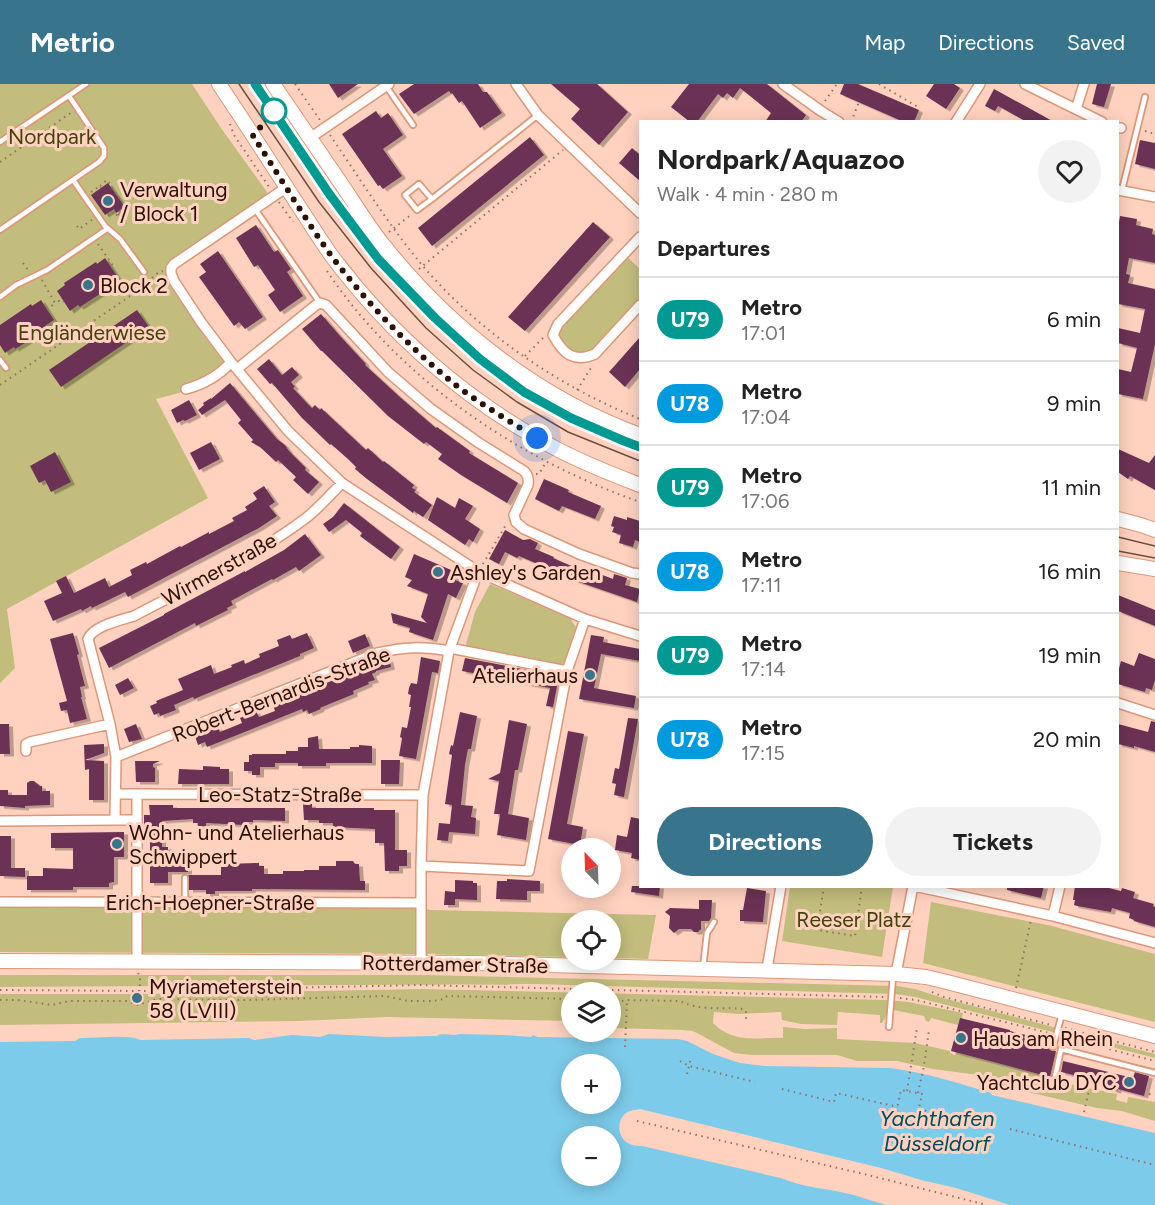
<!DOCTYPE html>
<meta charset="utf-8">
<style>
body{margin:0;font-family:Figtree,sans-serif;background:#f2f2f2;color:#222;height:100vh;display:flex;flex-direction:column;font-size:22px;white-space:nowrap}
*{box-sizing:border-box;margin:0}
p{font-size:20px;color:#767676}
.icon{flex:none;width:33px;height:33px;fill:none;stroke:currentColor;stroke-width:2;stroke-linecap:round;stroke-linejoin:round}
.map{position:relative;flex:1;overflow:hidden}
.side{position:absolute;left:639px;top:36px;width:480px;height:768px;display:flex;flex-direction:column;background:#fff;border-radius:0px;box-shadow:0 3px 15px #0003}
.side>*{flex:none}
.badge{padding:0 12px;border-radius:20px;font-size:21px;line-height:39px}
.needle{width:39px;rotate:337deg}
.buttons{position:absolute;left:561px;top:754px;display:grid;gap:12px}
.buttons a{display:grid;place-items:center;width:60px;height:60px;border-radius:50%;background:#fff;box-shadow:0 3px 15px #0003;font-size:30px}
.you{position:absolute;width:30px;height:30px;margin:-15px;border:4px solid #fff;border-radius:50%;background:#1a73e8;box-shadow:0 0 0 9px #1a73e833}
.map>.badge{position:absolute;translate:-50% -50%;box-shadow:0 0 0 3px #fff}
h2{padding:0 18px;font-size:22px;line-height:54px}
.round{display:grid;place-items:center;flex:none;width:63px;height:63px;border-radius:32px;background:#f2f2f2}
.overview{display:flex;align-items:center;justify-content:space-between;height:102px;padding:0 18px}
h1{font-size:28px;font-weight:700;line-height:45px}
.cta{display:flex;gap:12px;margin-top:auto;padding:12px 18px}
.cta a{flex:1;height:69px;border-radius:36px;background:#38758c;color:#fff;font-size:24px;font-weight:700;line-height:69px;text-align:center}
.cta a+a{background:#f2f2f2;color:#222}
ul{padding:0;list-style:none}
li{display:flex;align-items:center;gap:18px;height:84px;padding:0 18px;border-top:2px solid #e0e0e0}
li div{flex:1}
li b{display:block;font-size:22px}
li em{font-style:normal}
li .badge{min-width:66px;font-weight:700;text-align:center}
header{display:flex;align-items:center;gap:36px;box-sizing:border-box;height:84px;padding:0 30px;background:#38758c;color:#fff}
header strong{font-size:28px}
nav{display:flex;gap:33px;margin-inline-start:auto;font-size:21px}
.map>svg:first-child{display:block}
.green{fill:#c2bd7c}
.water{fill:#7ccbea;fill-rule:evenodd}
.building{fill:#6c3255;filter:url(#shadow)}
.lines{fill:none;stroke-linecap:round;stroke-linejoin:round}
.lane-casing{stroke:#dc9778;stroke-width:8}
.street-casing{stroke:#dc9778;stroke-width:12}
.secondary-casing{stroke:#dc9778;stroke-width:16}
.path{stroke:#947162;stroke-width:2;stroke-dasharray:1.5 4.5;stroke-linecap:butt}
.lane{stroke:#fff;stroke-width:4.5}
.street{stroke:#fff;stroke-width:9}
.secondary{stroke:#fff;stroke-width:14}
.tram{stroke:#6e4e41;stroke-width:1.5}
.line-casing{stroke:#fff;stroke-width:14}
.line{stroke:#009a93;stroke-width:9}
.walk{stroke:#2b1106;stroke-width:6;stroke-dasharray:0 10.8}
.stop-dot{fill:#fff;stroke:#009a93;stroke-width:3}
.poi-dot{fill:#38758c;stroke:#ffd2bf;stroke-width:2}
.labels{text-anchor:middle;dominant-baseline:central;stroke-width:6;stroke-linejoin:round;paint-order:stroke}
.park-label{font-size:21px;fill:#45410a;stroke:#ffd2bf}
.poi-label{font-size:21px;fill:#2b1106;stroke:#ffd2bf;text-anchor:start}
.street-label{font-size:21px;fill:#2b1106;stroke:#ffd2bf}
.water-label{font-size:22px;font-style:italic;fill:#014a5f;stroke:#ffd2bf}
</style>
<header>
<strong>Metrio</strong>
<nav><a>Map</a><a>Directions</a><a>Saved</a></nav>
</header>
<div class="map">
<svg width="1155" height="1121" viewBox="0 0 1155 1121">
<defs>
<filter id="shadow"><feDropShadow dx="4" dy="2.5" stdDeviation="0" flood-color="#0004"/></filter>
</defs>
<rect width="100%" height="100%" fill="#ffd2bf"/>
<!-- green -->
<path class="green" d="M0,0H192L221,44L267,108L266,114L175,174L167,191L225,278L219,288L179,309L156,315L208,414L7,525L15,584L0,599Z
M627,173L640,185V216C632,225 600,266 592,268C584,272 577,271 569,266C561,260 559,255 560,246Z
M490,500L570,534L576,543L564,584L465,564L475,528Z
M790,803H893L882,873L782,857Z
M931,818L1052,842L1155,870V938L923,879Z
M413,821L430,826L656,831L648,875L611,874L610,837H572L571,873L418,870L0,868V822Z
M0,891H425L897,902L915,905L943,914L1155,970V974L915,913L895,910L533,900L0,903Z
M422,905L887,916L909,918L963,929L962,933L964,937H959L958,941L931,934L929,938L926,937L924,932L888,925L885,934L882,939H880V931L838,928L837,941L801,940L782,936L781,928L739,930L714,928L713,939C717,942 720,946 725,948C742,958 764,953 783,954V943L805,945L837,944V955L915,959L950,967V969L955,971L957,969L1042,991V994L1117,1010L1116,1016L1127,1019L1128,1013L1155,1018V1037L1122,1027L1097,1024L981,997L978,991L933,985L897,977H857L837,971H752L734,969L693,947L683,946L611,944L610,909H572L571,937L387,933L300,937L0,941V910H140Z"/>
<!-- water -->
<path class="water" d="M329,950L385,953L437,952C444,948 452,953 459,950L503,951L531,953L533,951L538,953L678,955L687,957L713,970L740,979L765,982L889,984C924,988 958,999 991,1009L992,1011L1155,1049V1121H1010L956,1104L921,1096L885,1085L640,1025C636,1026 630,1026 626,1029C618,1035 617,1049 624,1056C628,1061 636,1062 642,1062L781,1094C802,1103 823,1104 845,1109C859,1112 872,1117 886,1121H0V958L75,957L80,954C95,954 129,950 141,956L249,954L254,956L292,951L320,953ZM572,981H610V1020H572ZM572,1053H610V1092H572Z"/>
<!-- building -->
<path class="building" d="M329,0H358L338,14Z
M414,0H478L483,8H487L502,29L480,44L462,17L459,19L452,9L451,10L449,7L414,30L399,10Z
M551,0H597L628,28L599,61L571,35L580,25Z
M689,0H767L806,31L801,38H765L771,29L740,4L733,14L727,9L723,14L718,10L697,38H690L671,23Z
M844,0H858L919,26L914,38H904L840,10Z
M934,0H954L960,4L946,25L926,12Z
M1097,0H1111L1104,23L1092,20Z
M994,5L1036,28L1054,38H1027L998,22L995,27L985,22Z
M376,27L381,34L388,29L403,51L383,65L402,92L383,105L380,101L378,102L342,50Z
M530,53L544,71L432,162L418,144Z
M1140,56L1155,59V85L1135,80Z
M632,64L640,71V97L619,79Z
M108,99L125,123L116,129L114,125L105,131L91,111Z
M1120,132L1137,135L1136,141L1153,145L1152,150L1155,151V179L1129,174L1126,190L1130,191L1128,199L1155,205V260L1143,315L1118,310V285L1131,288L1137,264L1118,259V244L1140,249L1145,225L1118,220V144Z
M593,138L610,153L525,247L508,233Z
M256,141L274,168L278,166L291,185L287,188L303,212L280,228L268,211L275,206L258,181L254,183L236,154Z
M218,167L263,233L245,245L239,238L234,242L199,193L206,188L200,180Z
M105,174L119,195L111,201L112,202L80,223L78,221L70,227L57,207L65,201L64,199L96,178L97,180Z
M41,216L54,236L45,242L47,244L25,259L15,265L14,263L5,269L0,261V241L31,220L32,222Z
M137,226L149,243L61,303L49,286Z
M321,230L341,253L366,280L365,281L401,314L436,344L437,343L470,367L469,369L518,399L507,419L461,391L438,375L442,370L426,358L424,360L388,332L322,267H321L302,245Z
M640,253V285L625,303L609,288Z
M269,275L282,291L292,283L299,291L291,298L295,303L293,304L307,319L312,324L315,321L320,326L321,324L366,366L368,364L383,378L384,377L414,401L412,404L416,406L414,408L432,421L423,433L414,427L413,429L367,395L355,385L356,383L349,376L331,360L330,361L302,334L272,299L270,300L257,285Z
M230,299L277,355L285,361L289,367L306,384L305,386L319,398L308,410L293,396L296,393L278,376L276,378L260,363L251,358L253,356L238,339L241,336L225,316L202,331L198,326L204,321L203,319L211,314V315Z
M189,316L197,331L185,337L183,336L177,339L171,326Z
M211,358L220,375L199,386L190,369Z
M1118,365L1149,379L1155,371V406L1130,392L1128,395L1118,388Z
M55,368L71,398L51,408L45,396L39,399L30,382Z
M544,395L569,406L568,408L601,422L595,435L562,422L559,427L535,415Z
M264,402L275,418L269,422L277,432L259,444L128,513L125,508L92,524L91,522L82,527L81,525L53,537L44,517L62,509L56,497L66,492L74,509L105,494L109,503L132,491L130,486L146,478L147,480L180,462L181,463L209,448V450L234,437L232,434L247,426L245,423L257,415L253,409Z
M437,413L455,424L459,414L473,422L465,435L480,445L473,458L469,455L465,461L428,436Z
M344,419L400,463L391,475L360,452L362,449L346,436L329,448L323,440L333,433Z
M614,432L627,436V433L640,437V458L635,456L633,463L619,459L621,451L612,448L614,443L611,442Z
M505,446L523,456L530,455L538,459L535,465L554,473L553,474L583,487L584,484L613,495L614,490L627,494L625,501L640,505L637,518L579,498L519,472L517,474L505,468L499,480L489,475Z
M305,450L321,471L299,487L296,483L273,496L272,495L231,517L233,521L227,524L228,526L196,542L195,539L109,584L99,564L164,531V530L245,487V488L284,466Z
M414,470L458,489L455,496L463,499L456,514L448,510L433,556L409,548L410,544L393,539L391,529L427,539L421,533L428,510L407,502L412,496L405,493Z
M1118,511L1155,526V542L1118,527Z
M73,549L79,570L77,571L85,602L80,603L82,613H81L87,635L70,639L67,626L61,627L59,619L67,617L50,555Z
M307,549L314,564L300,570V572L194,615L193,613L174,621L176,626L160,632L159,629L154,631L150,622L157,619L156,617L183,606L178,595L211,581L214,590L232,583L231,581L244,576L245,580L260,573L259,570L279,562L277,556L290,551L292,555Z
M365,550L370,562L353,569L348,557Z
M591,551L604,553L603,558L640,565V577L601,570L594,604L636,612L634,624L579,615Z
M1139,569L1155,575V596L1152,606L1146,604L1145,608L1118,600V588L1121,577L1134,582Z
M421,573L440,577L438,589L432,588L416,675L399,672L402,654L400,653L402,643L407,644L411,623H409L411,611L408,610L409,604L411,599L417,600Z
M465,574L559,592L553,623L546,622L550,604L462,587Z
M389,575L391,583L376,587V588L372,590L375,596L368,598L369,600L353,607L354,610L327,621L320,624L321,625L309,630L307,626L303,628L302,625L207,663L205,658L198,661L195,652L218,643L220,648L242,639L240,634L256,627L259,633L275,627L273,621L353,588Z
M128,594L134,604L120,611L115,601Z
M460,628L477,632L471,665H468L465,681L461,721L473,722L471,733L476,734L475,750L449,748L452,721L445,720L452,671L449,670L451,661L453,662Z
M628,634L638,635L624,713L614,711L616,700L612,699L615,684L619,685Z
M509,636L527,640L518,686H515L508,730L529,734L526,756L497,751L500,730H494L499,697L488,695L500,689Z
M1151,637L1155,638V668L1134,662V664L1118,660V640L1148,648Z
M0,640H9L10,670H0Z
M136,640L142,655L129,658L124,645Z
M568,647L584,650L567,740L583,743L580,761L548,755Z
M318,652L319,665H350V663H359V661L372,662V679H326V682H298V679H275V683H260V691H252V687H244V678H249V671H252V670H286V667H298V663H308V654Z
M104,660V669L85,676L104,677V716H89V685L85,686L84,661Z
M381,676H400L399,700H381Z
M135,677H160L153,680V683L155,684V698H136Z
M203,682L220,683V685H229V700H178L179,685L203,686Z
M30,697H34L40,702H42V707H50V721L25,722V724L0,722V706H8V711H27V699Z
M303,720H312V724H374V726H395V766H407V782H399V787H385L384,759H375V745L333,743V739H319V736H304Z
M149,721H173V724H285V737L253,736V738H245V741L206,739V742H198V739H193V735L162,737V763H168V769H171V779L188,778V788H168V799H150V749H144V731H150Z
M631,733L640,735V776L631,774L632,769L615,766L617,751L627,753Z
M439,739L450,740L448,757L437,756Z
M124,748V773H114V798L109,799V803H73V806H27V792H43V784L73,785V764H51V749Z
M0,752H11V784H25V793L0,792Z
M336,777H353L355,780H359L360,797H365V806L252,805V807H215V810H206V806H189V794L188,791H221V783H224V780L259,779V782H264V790H283V787H304V786H319V782H336Z
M507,795L540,797V807H527V816L496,815L497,797H507Z
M455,796L473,797V799H477V816L455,815V821H444L445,807L455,808Z
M632,802H660L659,812L631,808Z
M1007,802H1044L1041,814L1007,806Z
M1075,802H1101L1121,807L1122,804L1135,808L1133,814L1154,820L1153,822L1155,823V843L1134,837V836L1129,834L1130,829L1112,824L1111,828L1077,822L1074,821L1075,816H1073Z
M747,804L766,807L763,838L740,837V826H743Z
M699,816H712L711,834L709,837H701V845L698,848H694L691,845H679L674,849L669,844L670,832L665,828L670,824L699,825Z
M960,934L1010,946V947L1050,957L1049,965L1052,967H1056L1050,993L951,967Z
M1063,977L1133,994L1135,988L1149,992L1144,1012L1118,1005L1117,1007L1106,1004L1107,999L1061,988Z"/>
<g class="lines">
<!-- lane casing -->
<g class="lane-casing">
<path id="lane" d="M386,2L413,41
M0,58L86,0
M73,96L105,142L120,155L144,188
M1122,106L1145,13
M432,115L419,100L405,111L417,126L432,115L538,31
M255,125L320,219
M0,146L99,78L104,72V64L69,12
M0,213L16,201L47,186L107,145
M0,276L6,284
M185,794V817
M703,884L707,849L714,838
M889,943L893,892
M1053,963L1062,930
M1055,993L1061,965L1155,989"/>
</g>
<!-- street casing -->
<g class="street-casing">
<path id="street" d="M516,0L538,31L640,129
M783,0L821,27L839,38
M1025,0L1102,38
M1076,25L1084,0
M956,38L980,0
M1118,44H1121
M310,54L389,0
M287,103L174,180L171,184V189L174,197L201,238L231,278L288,347L342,399L479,488L585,535L640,552
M1118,106L1155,113
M640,153L558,240L553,251C563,270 574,279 595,270L640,221
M237,285L316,221L320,219L326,221L388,288L431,325L479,359L524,387C528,391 529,395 528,401L514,431L516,438L524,445L579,470L632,489L640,490
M186,305C204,300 219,292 231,278
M450,564L567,587
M1118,619L1155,631
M26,667V660L30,658L110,640
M116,673L377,569C404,563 422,562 449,567
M116,710H137V877
M137,710L423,711
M137,736H115L116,673L110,640L88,555C93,542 121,536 134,532C192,501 253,474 306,434C319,424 330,411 342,399
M0,737L115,736
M421,782L529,787L567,587L585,535
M914,802L1053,832L1155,859
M0,818L421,819
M1053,832L1060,802
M421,879V782L423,711L449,567L478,488
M767,885L781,802
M896,890L913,802"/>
</g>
<!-- secondary casing -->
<g class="secondary-casing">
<path id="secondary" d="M219,0C245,39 271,79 296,118C308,136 319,154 331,171C390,250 466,317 553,363C581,378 611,390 640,401
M273,0C296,34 319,67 342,101C355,120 367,140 381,158C448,243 538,314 640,351
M1118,435L1141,441L1155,446
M1118,479L1155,485
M0,877L472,879L896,890L926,893L947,898L1155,952"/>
</g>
<!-- path -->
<path class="path" d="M295,0L320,36
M879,0L918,23L917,25
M825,17L837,0
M851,38L859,18
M894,38L895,34
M230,40L234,51L269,103
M1145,47L1155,50
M330,51C360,95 388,140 422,181C480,249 558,302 640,335
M0,78L72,28
M100,102L107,96L126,124L115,132L112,128L108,131
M91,108L100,102L101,104
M279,118L293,138
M118,130L124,139L126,138
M77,142L79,145L93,135
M389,148L412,130
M98,160L114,183L112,185
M23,179L28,186
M419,185L563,66
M327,187C400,296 518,375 640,418
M42,196L55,219L59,217L61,219L64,217
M47,226L55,219
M525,272L544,253
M0,301L133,210L159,188L163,187
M577,306L591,284L590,282
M536,390H539L546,378
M483,480L507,439
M824,802L817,846L855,852L862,802
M138,889L140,892V907
M1016,904L1031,836
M0,906L140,907L421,901L885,913
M932,908L944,913L1051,941
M900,914L916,916L1049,949
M0,916H18L52,921L69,917H126L138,921L157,915L246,916L385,912L408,917H434L444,915L447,912L572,915
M610,918H617L627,916L680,917C698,927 723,923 743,925L746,927V935
M1065,944L1155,968
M1063,953L1155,977
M625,963L627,916
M680,977L689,982L755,998
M687,990L691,974
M782,1005L834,1018L836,1009L898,1023
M907,1007L917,944
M918,1009L924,982L929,946
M1149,1010L1155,1011
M919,1025L988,1043
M1084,1028L1089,1006
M637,1037L868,1091L987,1121
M894,1039L901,1006L922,1010L915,1044
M1010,1045L1155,1081"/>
<!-- lane -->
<use href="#lane" class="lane"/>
<!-- street -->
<use href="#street" class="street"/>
<!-- secondary -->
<use href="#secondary" class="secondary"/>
<!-- tram -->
<path class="tram" d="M239,0L319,118L371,184L426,244L473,286L517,318L568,348L640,377
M255,0L330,111L379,176L435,234L480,275L524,308L571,335L624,357L640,363
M1118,453L1155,462
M1118,467L1155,474"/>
</g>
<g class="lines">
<!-- line casing -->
<g class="line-casing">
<path id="line" d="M255,0L330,111L369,163L379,176L435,234L480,275L524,308L571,334L624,357L640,363"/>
</g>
<!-- line -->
<use href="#line" class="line"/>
<!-- walk -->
<path class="walk" d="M274,27L253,52C279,91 303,132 330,170C365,217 408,262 453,299C479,319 509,337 537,354"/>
</g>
<!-- markers -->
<circle class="stop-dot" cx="274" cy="27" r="12"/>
<g class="poi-dot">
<circle cx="108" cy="117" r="6"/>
<circle cx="88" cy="201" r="6"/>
<circle cx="438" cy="488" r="6"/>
<circle cx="590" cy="591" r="6"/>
<circle cx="117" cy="760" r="6"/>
<circle cx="137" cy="914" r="6"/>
<circle cx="961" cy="954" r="6"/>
<circle cx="1129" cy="998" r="6"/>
</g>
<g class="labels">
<!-- park labels -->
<g class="park-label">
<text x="52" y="52">Nordpark</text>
<text x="92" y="248">Engländerwiese</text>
<text x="854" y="835">Reeser Platz</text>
</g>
<!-- poi labels -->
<g class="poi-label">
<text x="120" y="105">Verwaltung<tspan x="120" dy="24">/ Block 1</tspan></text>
<text x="100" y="201">Block 2</text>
<text x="450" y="488">Ashley's Garden</text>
<text x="578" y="591" text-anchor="end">Atelierhaus</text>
<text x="129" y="748">Wohn- und Atelierhaus<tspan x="129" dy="24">Schwippert</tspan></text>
<text x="149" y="902">Myriameterstein<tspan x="149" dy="24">58 (LVIII)</tspan></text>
<text x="973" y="954">Haus am Rhein</text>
<text x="1117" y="998" text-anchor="end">Yachtclub DYC</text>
</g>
<!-- street labels -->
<g class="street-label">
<text transform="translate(219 485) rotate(-29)">Wirmerstraße</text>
<text transform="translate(281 610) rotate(-21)">Robert-Bernardis-Straße</text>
<text x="280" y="710">Leo-Statz-Straße</text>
<text x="210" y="818">Erich-Hoepner-Straße</text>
<text transform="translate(455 880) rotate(1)">Rotterdamer Straße</text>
</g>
<!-- water labels -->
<g class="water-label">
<text x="937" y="1034">Yachthafen<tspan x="937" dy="25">Düsseldorf</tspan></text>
</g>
</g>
</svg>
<div class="buttons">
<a><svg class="needle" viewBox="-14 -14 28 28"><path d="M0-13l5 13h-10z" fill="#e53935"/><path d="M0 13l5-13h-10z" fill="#767676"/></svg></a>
<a><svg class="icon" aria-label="locate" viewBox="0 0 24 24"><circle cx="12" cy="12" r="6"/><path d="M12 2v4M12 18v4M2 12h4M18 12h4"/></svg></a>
<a><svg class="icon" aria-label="layers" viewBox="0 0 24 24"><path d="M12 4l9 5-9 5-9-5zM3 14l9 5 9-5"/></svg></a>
<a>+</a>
<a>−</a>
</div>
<div class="you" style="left:537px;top:354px"></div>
<section class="side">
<div class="overview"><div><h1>Nordpark/Aquazoo</h1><p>Walk · 4 min · 280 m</p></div><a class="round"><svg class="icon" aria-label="heart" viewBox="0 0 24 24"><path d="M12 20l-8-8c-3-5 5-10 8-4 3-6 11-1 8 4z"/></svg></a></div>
<h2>Departures</h2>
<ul>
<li><span class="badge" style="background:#009a93;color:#fff">U79</span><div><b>Metro</b><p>17:01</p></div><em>6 min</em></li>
<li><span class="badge" style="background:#009adf;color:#fff">U78</span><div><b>Metro</b><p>17:04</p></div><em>9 min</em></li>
<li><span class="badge" style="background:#009a93;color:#fff">U79</span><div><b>Metro</b><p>17:06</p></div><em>11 min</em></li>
<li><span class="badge" style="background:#009adf;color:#fff">U78</span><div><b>Metro</b><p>17:11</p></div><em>16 min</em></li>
<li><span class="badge" style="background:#009a93;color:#fff">U79</span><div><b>Metro</b><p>17:14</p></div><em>19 min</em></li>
<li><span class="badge" style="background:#009adf;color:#fff">U78</span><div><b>Metro</b><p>17:15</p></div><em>20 min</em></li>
</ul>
<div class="cta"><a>Directions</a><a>Tickets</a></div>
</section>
</div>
